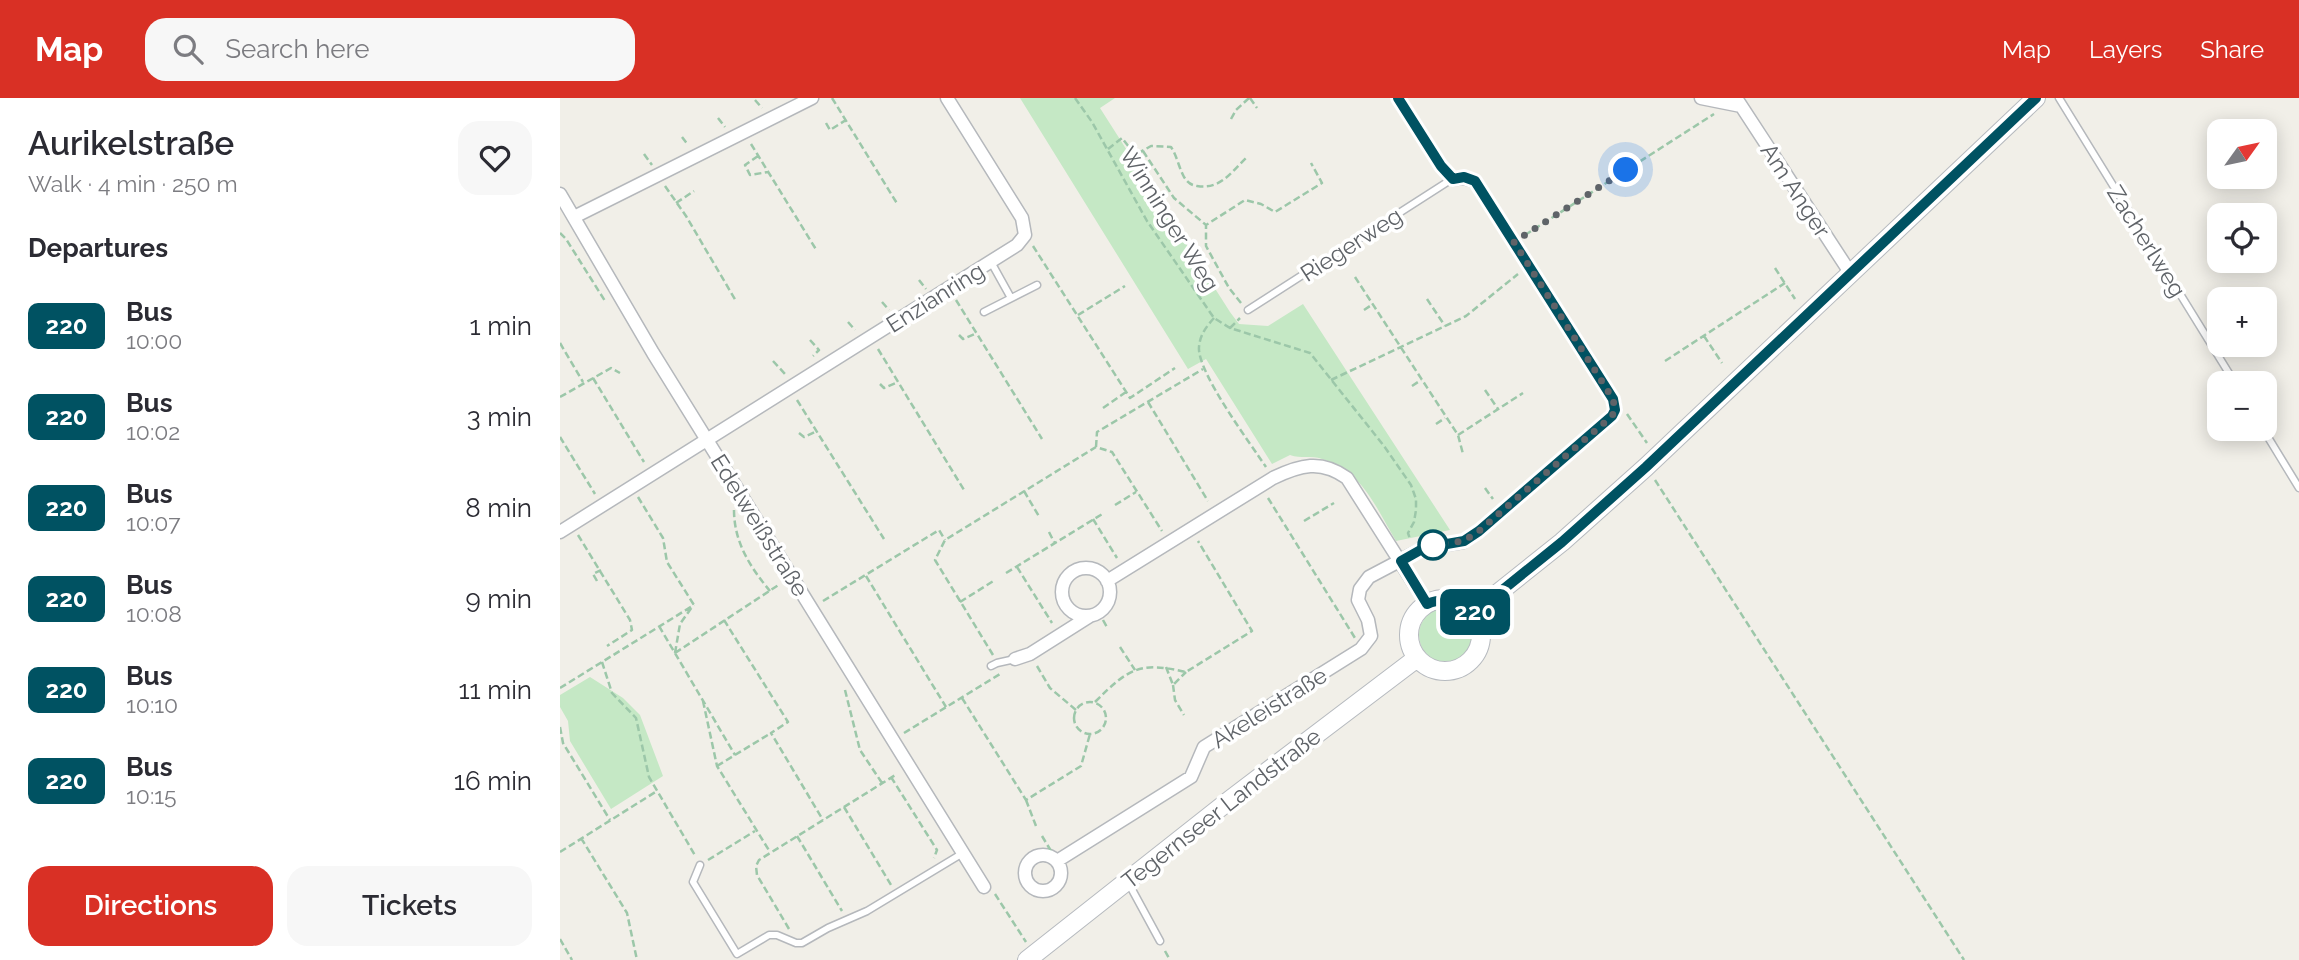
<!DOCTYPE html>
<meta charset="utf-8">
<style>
body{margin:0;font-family:Raleway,sans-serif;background:#f7f7f7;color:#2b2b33;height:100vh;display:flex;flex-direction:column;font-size:26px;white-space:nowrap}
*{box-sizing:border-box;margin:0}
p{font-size:23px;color:#7c7c81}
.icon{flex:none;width:38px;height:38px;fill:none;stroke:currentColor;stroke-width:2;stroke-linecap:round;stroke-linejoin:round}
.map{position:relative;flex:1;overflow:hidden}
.side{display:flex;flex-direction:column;background:#fff;width:560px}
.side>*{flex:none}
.badge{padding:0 14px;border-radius:10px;font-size:24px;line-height:46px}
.needle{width:46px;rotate:57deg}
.buttons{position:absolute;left:1647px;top:21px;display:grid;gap:14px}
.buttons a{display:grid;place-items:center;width:70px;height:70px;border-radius:14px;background:#fff;box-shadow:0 4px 18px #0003;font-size:35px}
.you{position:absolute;width:35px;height:35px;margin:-18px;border:5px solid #fff;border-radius:50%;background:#1a73e8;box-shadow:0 0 0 10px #1a73e833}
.map>.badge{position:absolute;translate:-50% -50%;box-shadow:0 0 0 4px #fff}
h2{padding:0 28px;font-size:26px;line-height:63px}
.round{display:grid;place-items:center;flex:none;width:74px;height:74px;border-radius:21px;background:#f7f7f7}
.overview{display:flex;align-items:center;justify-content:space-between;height:119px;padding:0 28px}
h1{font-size:33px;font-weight:600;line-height:52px}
.button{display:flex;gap:14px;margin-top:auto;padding:14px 28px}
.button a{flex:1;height:80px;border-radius:21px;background:#d93025;color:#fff;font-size:28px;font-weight:600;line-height:80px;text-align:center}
.button a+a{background:#f7f7f7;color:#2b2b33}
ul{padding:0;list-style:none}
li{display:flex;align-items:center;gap:21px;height:91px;padding:0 28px}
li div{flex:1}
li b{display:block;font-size:26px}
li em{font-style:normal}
li .badge{min-width:77px;font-weight:700;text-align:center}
header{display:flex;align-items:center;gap:42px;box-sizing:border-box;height:98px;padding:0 35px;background:#d93025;color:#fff}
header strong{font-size:33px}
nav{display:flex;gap:38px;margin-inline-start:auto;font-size:24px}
.search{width:490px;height:63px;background:#f7f7f7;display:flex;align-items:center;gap:18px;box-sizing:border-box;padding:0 24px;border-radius:21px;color:#7c7c81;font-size:26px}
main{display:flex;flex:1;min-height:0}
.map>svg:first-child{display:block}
.green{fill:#c5e8c5}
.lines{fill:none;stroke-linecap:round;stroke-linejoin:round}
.lane-casing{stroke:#b5b8bc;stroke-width:9}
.street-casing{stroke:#b5b8bc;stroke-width:15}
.secondary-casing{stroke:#b6babf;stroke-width:20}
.path{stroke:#9cc7a9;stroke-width:2.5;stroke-dasharray:7 3.5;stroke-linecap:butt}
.lane{stroke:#fff;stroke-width:6}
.street{stroke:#fff;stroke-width:12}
.secondary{stroke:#fff;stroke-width:18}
.line-casing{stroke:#fff;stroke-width:16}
.line{stroke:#005262;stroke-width:10}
.walk{stroke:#5f6368;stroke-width:7;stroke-dasharray:0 12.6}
.stop-dot{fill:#fff;stroke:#005262;stroke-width:3.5}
.labels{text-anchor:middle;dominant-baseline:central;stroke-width:7;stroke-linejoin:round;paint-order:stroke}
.street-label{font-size:23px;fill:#5f6368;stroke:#fff}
</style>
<header>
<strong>Map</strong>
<div class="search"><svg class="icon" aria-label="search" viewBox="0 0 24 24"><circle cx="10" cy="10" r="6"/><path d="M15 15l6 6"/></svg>Search here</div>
<nav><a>Map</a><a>Layers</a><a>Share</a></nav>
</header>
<main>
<section class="side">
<div class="overview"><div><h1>Aurikelstraße</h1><p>Walk · 4 min · 250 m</p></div><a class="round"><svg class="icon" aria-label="heart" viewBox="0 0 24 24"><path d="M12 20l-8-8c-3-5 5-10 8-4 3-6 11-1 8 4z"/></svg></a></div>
<h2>Departures</h2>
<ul>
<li><span class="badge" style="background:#005262;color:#fff">220</span><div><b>Bus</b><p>10:00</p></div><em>1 min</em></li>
<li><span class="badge" style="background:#005262;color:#fff">220</span><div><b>Bus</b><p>10:02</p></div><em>3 min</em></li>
<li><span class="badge" style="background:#005262;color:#fff">220</span><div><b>Bus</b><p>10:07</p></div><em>8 min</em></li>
<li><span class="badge" style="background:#005262;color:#fff">220</span><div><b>Bus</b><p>10:08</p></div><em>9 min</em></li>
<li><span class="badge" style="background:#005262;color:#fff">220</span><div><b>Bus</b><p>10:10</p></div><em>11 min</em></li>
<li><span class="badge" style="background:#005262;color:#fff">220</span><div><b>Bus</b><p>10:15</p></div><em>16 min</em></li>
</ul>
<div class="button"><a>Directions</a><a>Tickets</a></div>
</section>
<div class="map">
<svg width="1739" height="862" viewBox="0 0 1739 862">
<rect width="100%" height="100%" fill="#f1efe8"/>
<!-- green -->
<path class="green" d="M460,0H555L540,10L670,214L679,226L708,228L743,206L890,432L836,443C815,408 803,374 762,361C751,357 741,361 730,357L712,366L646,261L628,271Z
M859 537a28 28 0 1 1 56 0a28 28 0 1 1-56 0Z
M30,579L63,600L80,617L103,678L51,711L10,643L8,623L0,609V597Z"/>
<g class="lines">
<!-- lane casing -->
<g class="lane-casing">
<path id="lane" d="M1499,0L1675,285
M431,164L451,200
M688,212L892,81
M424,214L477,187
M1703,331L1739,390
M431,568L437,565L455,561
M140,767L133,784L177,856L209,837H217L236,845H242L268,830L307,813L403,755
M569,786L600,843"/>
</g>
<!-- street casing -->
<g class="street-casing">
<path id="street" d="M1141,0L1181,8
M1176,0L1291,176
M0,96L93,255L424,789
M14,119L252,0
M0,434L457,147L465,137L462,120L387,0
M502 494a24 24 0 1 1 48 0a24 24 0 1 1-48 0Z
M547,483L713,380C740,367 761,361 787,380L867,506
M455,561L470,556L530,518
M465 775a18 18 0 1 1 36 0a18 18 0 1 1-36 0Z
M497,763L631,679L644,649L801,551L811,538L808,522L798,502L800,491L809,479L864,450L903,444L919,433L1052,318L1055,312L1053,301L915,83L904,80L893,81L881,68L838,0"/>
</g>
<!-- secondary casing -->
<g class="secondary-casing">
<path id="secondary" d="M849 537a36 36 0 1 1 72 0a36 36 0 1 1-72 0Z
M913,515L1002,444L1086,369L1476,0
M467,862L671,701L857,560"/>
</g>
<!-- path -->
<path class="path" d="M272,0L338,107
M515,0L532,24L587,123L654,220L670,230L750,255L824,348L851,387L856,401V412L854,424L848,435L850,441
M690,0L697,10
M195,2L202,10
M158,20L165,29
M671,21L676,12L689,0
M266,25L270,32L286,22
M122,39L128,47
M191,46L257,153
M548,51L562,40L575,57L591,48L611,49C617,58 619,70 624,79C628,85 631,87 637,88C661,92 672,73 687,59
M583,53L614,100L646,127
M84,56L92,67
M198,58L185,67L190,77L208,74
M105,88L126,118L176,203
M116,105L134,93
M0,135L6,141L45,203
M965,137L1154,16
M473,148L570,300L615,270
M1215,170L1235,201
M795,179L898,337L903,356
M359,182L366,191
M867,201L885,228
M396,202L482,341
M322,204L329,212
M681,205L669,190L646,148V127L685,102L701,106L715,114L762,85L751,65
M804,212L813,206
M518,217L565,188
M654,220C646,229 640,237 639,249C637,274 690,345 706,369
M288,224L295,232
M670,230L680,220
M399,237L403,241L417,235
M1144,238L1162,265
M250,242L259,252L253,258
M0,245L23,284
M318,251L404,392
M213,263L225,276
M1105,263L1225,185
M33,280L84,364
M771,282L906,218L958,176
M320,286L324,290L338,284
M852,288L861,282
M925,292L938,311
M0,299L51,270L60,275
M237,302L324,441
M588,304L648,403
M543,310L566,294
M1067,316L1087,345
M876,326L885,320
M239,335L244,339L257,333
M898,337L963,295
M0,339L35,396
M536,349L537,334L643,271
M1095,382L1404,862
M925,390L933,401
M464,393L480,420
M78,399L103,440L107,464L134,507
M708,400L795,540
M555,407L576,394
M174,412C174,444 190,469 210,493
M533,421L557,460
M744,423L774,405
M489,434L494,444
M18,437L70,522L72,532L47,548
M457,469L492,525
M446,475L544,415
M306,478L386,609
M37,483L33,476L41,472
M263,503L379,432L385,442
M400,504L435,482
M164,522L228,624L211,635L263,722
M543,522L548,531
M99,528L175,657
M560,549L575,572
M115,555L220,486
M115,555L120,526L132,509
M433,557L375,462L385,442L536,349L552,354L602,433
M42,564L52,595L76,620L89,679L136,759
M477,568L490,590L516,612
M606,569L613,587L626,574
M613,587L615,602L624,617
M0,590L134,507
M285,592L300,652L322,685
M402,600L466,702L521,668L530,636
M143,603L157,668L210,754
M514 620a16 16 0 1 1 32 0a16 16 0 1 1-32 0Z
M535,604C568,571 579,563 626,574L692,533L638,443
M0,629L3,645L50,722
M344,635L440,576
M157,668L211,635
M331,679L377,752L374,760
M466,702L476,728
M284,709L331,787
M237,738L282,813
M482,738L491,753
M21,740L67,815L77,862
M0,754L97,693
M148,762L195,733
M435,796L466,844
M229,831L197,777L196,768L199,762L337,676
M0,841L12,862
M605,853L610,862"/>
<!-- lane -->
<use href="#lane" class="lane"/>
<!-- street -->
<use href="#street" class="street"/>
<!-- secondary -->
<use href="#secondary" class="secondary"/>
</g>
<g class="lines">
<!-- line casing -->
<g class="line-casing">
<path id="line" d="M838,0L881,68L893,81L904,79L915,83L1053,301L1055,312L1052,318L919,433L904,443L864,450L841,463L867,506C885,499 899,502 914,515L1002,444L1086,369L1476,0"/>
</g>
<!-- line -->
<use href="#line" class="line"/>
<!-- walk -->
<path class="walk" d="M873,447L904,443L919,433L1052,318L1055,312L1053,301L954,144L1066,72"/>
</g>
<!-- markers -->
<circle class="stop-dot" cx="873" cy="447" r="14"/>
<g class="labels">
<!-- street labels -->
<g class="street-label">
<text transform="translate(1236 92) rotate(57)">Am Anger</text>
<text transform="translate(610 121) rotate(58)">Winninger Weg</text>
<text transform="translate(1587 143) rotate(58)">Zacherlweg</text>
<text transform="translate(791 146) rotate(-33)">Riegerweg</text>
<text transform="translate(375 199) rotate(-32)">Enzianring</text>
<text transform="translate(200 427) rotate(58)">Edelweißstraße</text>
<text transform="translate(709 609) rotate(-32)">Akeleistraße</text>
<text transform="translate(661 710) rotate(-38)">Tegernseer Landstraße</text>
</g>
</g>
</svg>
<div class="buttons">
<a><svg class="needle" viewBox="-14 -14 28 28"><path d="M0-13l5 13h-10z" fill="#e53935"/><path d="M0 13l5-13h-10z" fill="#7c7c81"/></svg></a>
<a><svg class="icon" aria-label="locate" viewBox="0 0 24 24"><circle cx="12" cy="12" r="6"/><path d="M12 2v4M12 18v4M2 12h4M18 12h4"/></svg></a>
<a>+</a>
<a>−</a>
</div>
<div class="you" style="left:1066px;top:72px"></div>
<b class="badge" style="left:915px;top:514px;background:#005262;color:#fff">220</b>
</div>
</main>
